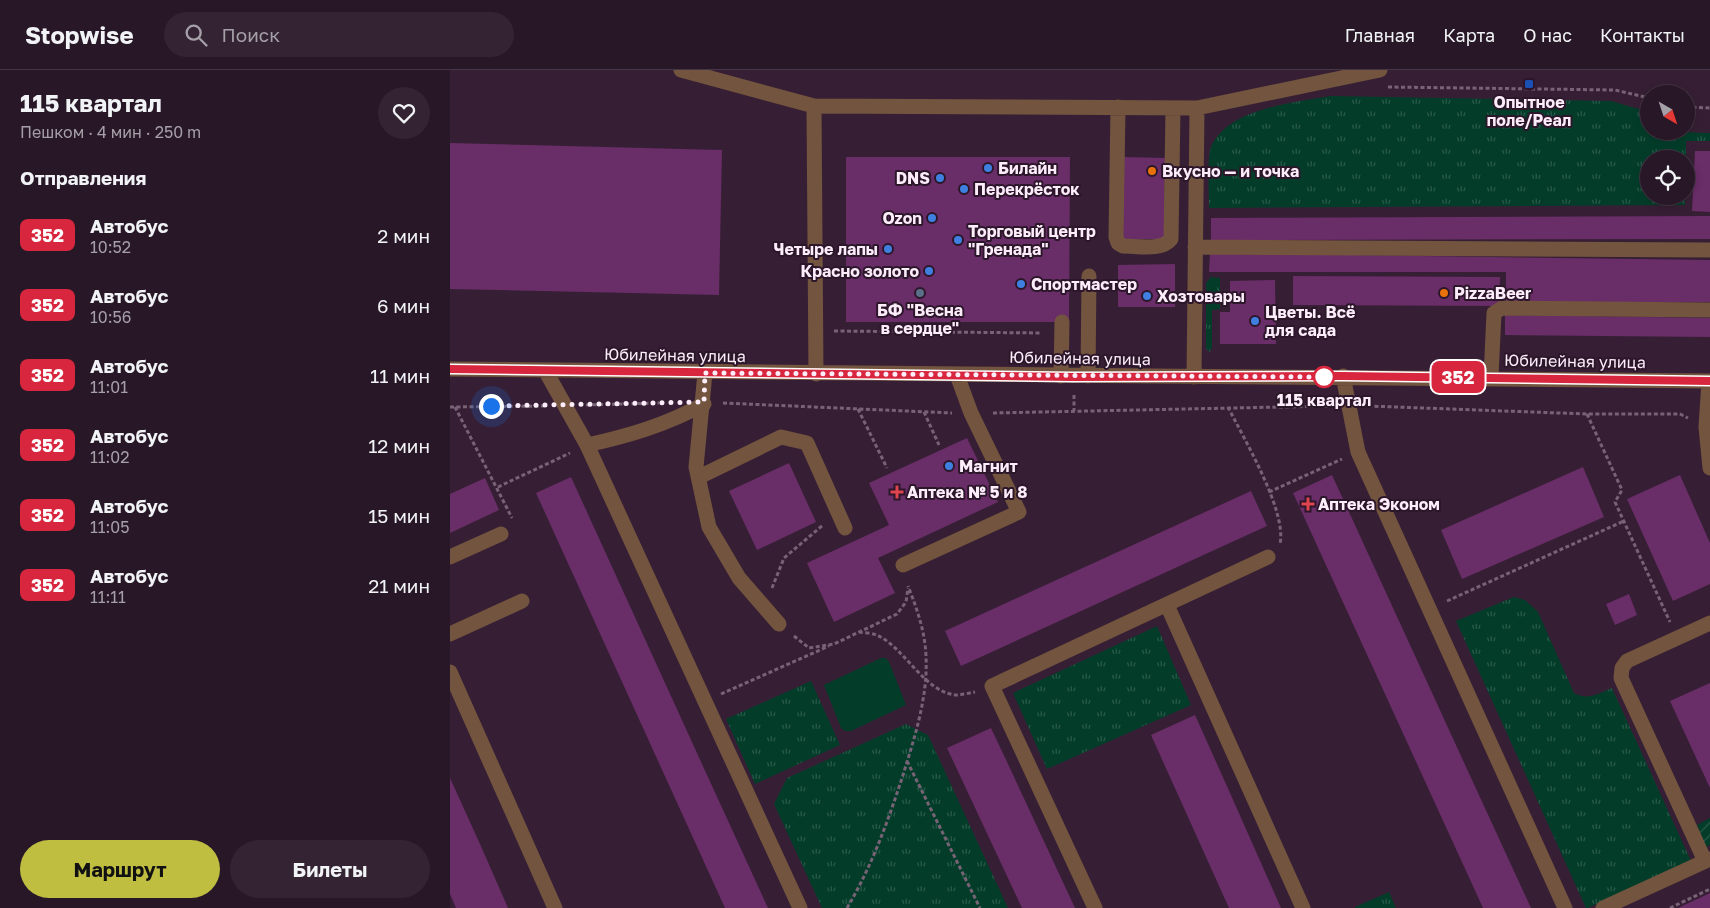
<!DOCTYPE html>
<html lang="ru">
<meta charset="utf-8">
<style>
body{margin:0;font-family:"Golos Text",sans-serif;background:#342433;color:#f1f3f6;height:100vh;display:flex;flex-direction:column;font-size:19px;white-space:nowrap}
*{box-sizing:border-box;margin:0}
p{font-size:16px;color:#a59fa7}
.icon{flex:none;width:28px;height:28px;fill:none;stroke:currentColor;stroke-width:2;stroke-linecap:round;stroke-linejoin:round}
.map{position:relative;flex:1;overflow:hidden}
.details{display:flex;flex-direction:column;background:#281727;width:450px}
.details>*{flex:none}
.badge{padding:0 10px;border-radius:8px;font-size:18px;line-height:32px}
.needle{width:32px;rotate:141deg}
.tools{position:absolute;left:1190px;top:15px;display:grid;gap:10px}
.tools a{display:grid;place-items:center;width:55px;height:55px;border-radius:50%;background:#281727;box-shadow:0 2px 8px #0003,0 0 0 1px #443644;font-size:25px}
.you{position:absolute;width:25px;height:25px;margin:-12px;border:4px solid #fff;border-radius:50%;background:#1a73e8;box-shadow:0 0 0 8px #1a73e833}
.map>.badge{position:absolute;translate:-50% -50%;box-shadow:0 0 0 2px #fff}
h2{padding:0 20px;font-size:19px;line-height:45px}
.round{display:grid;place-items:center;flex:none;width:52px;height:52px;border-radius:26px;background:#342433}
.headline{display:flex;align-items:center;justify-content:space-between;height:85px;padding:0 20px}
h1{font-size:24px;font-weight:700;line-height:38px}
.button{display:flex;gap:10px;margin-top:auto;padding:10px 20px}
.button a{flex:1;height:58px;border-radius:30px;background:#c0be41;color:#111;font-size:20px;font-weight:700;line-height:58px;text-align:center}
.button a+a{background:#342433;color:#f1f3f6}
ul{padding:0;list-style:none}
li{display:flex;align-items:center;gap:15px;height:70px;padding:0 20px}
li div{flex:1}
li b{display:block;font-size:19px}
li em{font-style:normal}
li .badge{min-width:55px;font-weight:700;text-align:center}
header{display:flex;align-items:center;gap:30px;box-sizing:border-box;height:70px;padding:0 25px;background:#281727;border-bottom:1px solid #443644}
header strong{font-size:24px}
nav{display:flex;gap:28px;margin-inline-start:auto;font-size:18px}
.search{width:350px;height:45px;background:#342433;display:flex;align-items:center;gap:12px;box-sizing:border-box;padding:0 18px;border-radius:28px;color:#a59fa7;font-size:19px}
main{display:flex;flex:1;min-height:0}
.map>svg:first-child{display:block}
.grass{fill:url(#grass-tufts)}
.garden{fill:url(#garden-furrows)}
.pitch{fill:#033d2a}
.building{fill:#692d68}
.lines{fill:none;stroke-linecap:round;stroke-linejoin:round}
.path{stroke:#786376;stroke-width:3;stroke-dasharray:4 2.5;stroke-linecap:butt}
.minor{stroke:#73543e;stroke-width:15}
.line-casing{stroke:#fff;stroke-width:11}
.line{stroke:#d7263d;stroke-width:8}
.walk{stroke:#fdedfb;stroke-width:5;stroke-dasharray:0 9}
.transit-dot{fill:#1a4fb4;stroke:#2c162a;stroke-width:2}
.shop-dot{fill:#3f7fe0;stroke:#2c162a;stroke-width:2}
.food-dot{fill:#e8710a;stroke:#2c162a;stroke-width:2}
.service-dot{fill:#5c6f8a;stroke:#2c162a;stroke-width:2}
.stop-dot{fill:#fff;stroke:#d7263d;stroke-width:2.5}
.health-dot{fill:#e0444e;stroke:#2c162a;stroke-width:2}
.labels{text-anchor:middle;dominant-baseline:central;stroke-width:4;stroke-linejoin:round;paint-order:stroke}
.poi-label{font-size:16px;font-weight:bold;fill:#fdedfb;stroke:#2c162a;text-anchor:start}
.street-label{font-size:16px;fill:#fdedfb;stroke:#2c162a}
.stop-label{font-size:16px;font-weight:bold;fill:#fdedfb;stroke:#2c162a}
</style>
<header>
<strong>Stopwise</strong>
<div class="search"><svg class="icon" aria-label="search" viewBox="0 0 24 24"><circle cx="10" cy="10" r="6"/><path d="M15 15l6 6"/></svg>Поиск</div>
<nav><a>Главная</a><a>Карта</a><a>О нас</a><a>Контакты</a></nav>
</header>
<main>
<section class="details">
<div class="headline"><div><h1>115 квартал</h1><p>Пешком · 4 мин · 250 m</p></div><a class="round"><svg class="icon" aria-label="heart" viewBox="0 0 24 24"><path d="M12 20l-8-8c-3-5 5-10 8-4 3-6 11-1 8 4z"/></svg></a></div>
<h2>Отправления</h2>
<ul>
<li><span class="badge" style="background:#d7263d;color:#fff">352</span><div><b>Автобус</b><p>10:52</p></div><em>2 мин</em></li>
<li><span class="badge" style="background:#d7263d;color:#fff">352</span><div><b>Автобус</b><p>10:56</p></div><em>6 мин</em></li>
<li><span class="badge" style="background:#d7263d;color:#fff">352</span><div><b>Автобус</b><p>11:01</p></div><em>11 мин</em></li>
<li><span class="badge" style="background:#d7263d;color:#fff">352</span><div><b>Автобус</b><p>11:02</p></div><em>12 мин</em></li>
<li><span class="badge" style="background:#d7263d;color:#fff">352</span><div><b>Автобус</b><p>11:05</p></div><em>15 мин</em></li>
<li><span class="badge" style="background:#d7263d;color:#fff">352</span><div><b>Автобус</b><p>11:11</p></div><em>21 мин</em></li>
</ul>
<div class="button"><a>Маршрут</a><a>Билеты</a></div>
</section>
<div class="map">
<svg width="1260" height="838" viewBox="0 0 1260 838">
<defs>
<pattern id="grass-tufts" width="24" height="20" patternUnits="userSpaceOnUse" patternTransform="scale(1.25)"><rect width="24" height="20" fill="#033d2a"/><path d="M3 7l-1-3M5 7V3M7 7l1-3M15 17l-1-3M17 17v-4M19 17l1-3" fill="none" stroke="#29594a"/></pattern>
<pattern id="garden-furrows" width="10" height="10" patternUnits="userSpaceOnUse" patternTransform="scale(1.25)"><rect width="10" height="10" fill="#033d2a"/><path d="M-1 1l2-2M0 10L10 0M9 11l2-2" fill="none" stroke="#29594a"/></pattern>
</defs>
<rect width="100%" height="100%" fill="#361f34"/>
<!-- grass -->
<path class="grass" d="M880,26L1161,31L1199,42V61L1260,63V71H1236V89H1199V126H1235V135L759,138C759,126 757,87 761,77C778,38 843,33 880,26Z
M761,207L770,208V239L762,240V277L760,282L756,279V213Z
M1064,527L1075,530L1088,542L1124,623C1138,631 1149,623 1162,618L1241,791L1138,838H1136L1006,551Z
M707,556L741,635L597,699L563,623Z
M361,611L390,675L305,714L276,649Z
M456,654L478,665L558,838H372L324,734L337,708Z
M939,822L946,838H905V837Z"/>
<!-- garden -->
<path class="garden" d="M1260,748V775L1256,777L1247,755Z"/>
<!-- pitch -->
<path class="pitch" d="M431,588H436L439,592L456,635L401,661H395L391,658L374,615Z"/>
<!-- building -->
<path class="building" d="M0,73L272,80L269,225L0,219Z
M1245,81H1260V142L1242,141Z
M396,87H620L619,252H396Z
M674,87L715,88L714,169H672Z
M1260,146V169L761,170V148Z
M760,183L1260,190V232H1056V202H759Z
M725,194V237H668V195Z
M843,206L1050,207L1049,236L843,235Z
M825,210L826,274H770V242H780V211Z
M1055,245L1260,248V267L1055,265Z
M517,368L548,432L428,488L445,523L384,552L357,493L439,455L419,413Z
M339,393L366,452L307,480L279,421Z
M1133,397L1154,447L1012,509L991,460Z
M882,405L1011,686L1081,838H1033L843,423Z
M1230,405L1260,473V514L1223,531L1177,429Z
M121,407L257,705L318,838H275L86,423Z
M35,408L49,440L0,463V424Z
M801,421L817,456L511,596L495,561Z
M1179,524L1187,545L1165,555L1156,534Z
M1260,613V718L1220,631Z
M745,645L780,723L831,838H779L701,665Z
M541,658L558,694L625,838H572L497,678Z
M0,708L30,774L58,838H6L0,824Z
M1260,823V838H1228Z"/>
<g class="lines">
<!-- path -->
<path class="path" d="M938,17L1165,20L1199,28
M1236,37L1260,38
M384,261L592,263
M624,325V341
M273,333L502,343
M136,335L209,333
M918,336L1137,344H1230L1238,348
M0,337L94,336
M5,337L62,448
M778,337C794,369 837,441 830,474
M408,339L437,398
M474,342L489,375
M543,343L879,336
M1137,344L1172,420L1165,432L1220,552
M48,417L120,383
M819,422L892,389
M322,518L334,488L373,455
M997,531L1174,451
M409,562C414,563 422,563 427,565C456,579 474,622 506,625C512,625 519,623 525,622
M344,566L359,578L384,574L447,544L456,532L458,518
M271,624L379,576
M457,691L530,838
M397,838C422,796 438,751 453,705C465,666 478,627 476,586C475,561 467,539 458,516
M1220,838L1260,819"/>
<!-- minor -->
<path class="minor" d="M231,0L364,36L747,38L930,0
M364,36L366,304
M668,37L666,167L668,173L673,176C688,176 712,181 721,169L723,38
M745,177L1260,180
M0,299C420,305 840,306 1260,311
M95,300L137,375L350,838
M255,303L246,397L259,457L289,508L329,554
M611,306L612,252
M638,306L639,206
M893,306L908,382L1115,838
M744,307L747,38
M1041,307L1044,243L1052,238L1260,240
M1259,311L1256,357L1260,398
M137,375C178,366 216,355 254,334
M249,407L331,367L357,373L395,458
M0,487L51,464
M453,495L569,442L521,343L507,305
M717,535L853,838
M0,564L72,531
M0,602L105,838
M1255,791L1171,608L1172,598L1177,591L1260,553
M645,838L542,616L818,487
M1153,838L1260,789"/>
</g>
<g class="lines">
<!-- line casing -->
<g class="line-casing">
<path id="line" d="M0,299L623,307L893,306L1260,311"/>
</g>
<!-- line -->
<use href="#line" class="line"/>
<!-- walk -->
<path class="walk" d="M41,336L254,332L255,303L874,307"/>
</g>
<!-- markers -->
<rect class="transit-dot" x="1074" y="9" width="10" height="10" rx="2.5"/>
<g class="shop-dot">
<circle cx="538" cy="98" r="5"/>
<circle cx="490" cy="108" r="5"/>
<circle cx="514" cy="119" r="5"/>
<circle cx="482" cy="148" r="5"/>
<circle cx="508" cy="170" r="5"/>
<circle cx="438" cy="179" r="5"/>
<circle cx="479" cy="201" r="5"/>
<circle cx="571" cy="214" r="5"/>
<circle cx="697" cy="226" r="5"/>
<circle cx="805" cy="251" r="5"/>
<circle cx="499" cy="396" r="5"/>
</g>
<g class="food-dot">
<circle cx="702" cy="101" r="5"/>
<circle cx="994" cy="223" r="5"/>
</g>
<circle class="service-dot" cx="470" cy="223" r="5"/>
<circle class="stop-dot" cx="874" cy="307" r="10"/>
<g class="health-dot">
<path d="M444.5 414.5h5v5h5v5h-5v5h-5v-5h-5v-5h5z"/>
<path d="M855.5 426.5h5v5h5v5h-5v5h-5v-5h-5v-5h5z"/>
</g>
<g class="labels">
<!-- poi labels -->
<g class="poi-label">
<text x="1079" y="32" text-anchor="middle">Опытное<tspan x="1079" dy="18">поле/Реал</tspan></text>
<text x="548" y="98">Билайн</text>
<text x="712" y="101">Вкусно — и точка</text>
<text x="480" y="108" text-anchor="end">DNS</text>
<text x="524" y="119">Перекрёсток</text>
<text x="472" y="148" text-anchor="end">Ozon</text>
<text x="518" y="161">Торговый центр<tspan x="518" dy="18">"Гренада"</tspan></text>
<text x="428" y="179" text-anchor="end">Четыре лапы</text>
<text x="469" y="201" text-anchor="end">Красно золото</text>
<text x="581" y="214">Спортмастер</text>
<text x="1004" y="223">PizzaBeer</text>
<text x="707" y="226">Хозтовары</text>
<text x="470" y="240" text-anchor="middle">БФ "Весна<tspan x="470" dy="18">в сердце"</tspan></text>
<text x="815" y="242">Цветы. Всё<tspan x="815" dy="18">для сада</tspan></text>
<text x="509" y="396">Магнит</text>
<text x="457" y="422">Аптека № 5 и 8</text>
<text x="868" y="434">Аптека Эконом</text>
</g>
<!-- street labels -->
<g class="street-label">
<text transform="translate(225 285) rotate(1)">Юбилейная улица</text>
<text transform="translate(630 288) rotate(1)">Юбилейная улица</text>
<text transform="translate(1125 291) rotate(1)">Юбилейная улица</text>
</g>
<!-- stop labels -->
<g class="stop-label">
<text x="874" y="330">115 квартал</text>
</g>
</g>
</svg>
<div class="tools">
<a><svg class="needle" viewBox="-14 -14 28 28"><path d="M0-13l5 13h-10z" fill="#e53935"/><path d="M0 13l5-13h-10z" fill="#a59fa7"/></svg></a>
<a><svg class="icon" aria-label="locate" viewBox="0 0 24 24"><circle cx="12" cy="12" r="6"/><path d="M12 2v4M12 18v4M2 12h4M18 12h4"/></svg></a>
</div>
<div class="you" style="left:41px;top:336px"></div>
<b class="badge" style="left:1008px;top:307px;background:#d7263d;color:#fff">352</b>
</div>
</main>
